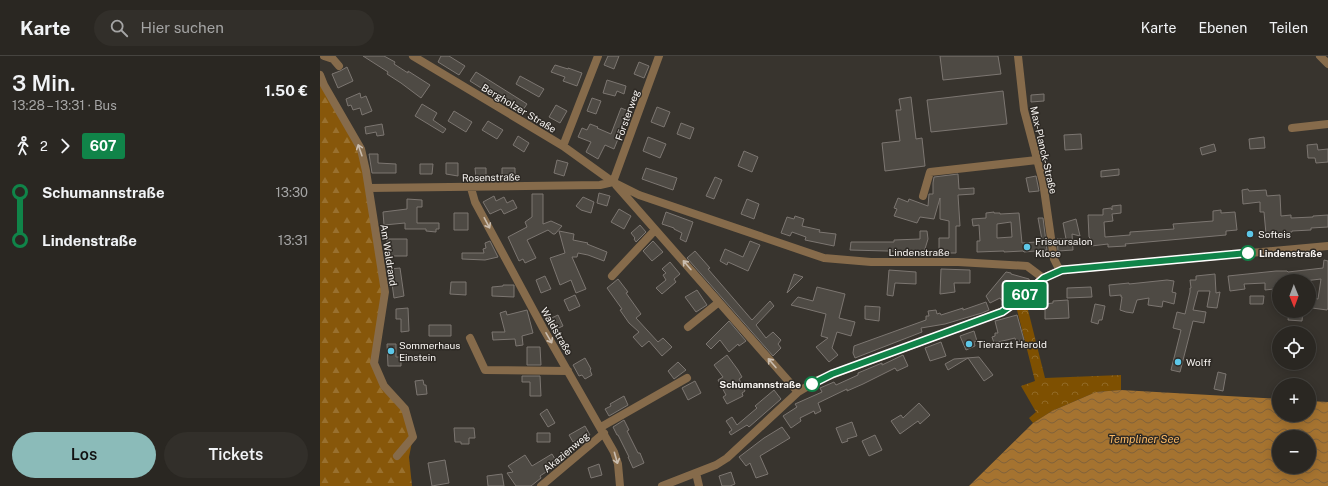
<!DOCTYPE html>
<html lang="de">
<meta charset="utf-8">
<style>
body{margin:0;font-family:"Public Sans",sans-serif;background:#322f2a;color:#f1f3f6;height:100vh;display:flex;flex-direction:column;font-size:15px;white-space:nowrap}
*{box-sizing:border-box;margin:0}
p{font-size:13px;color:#a5a5a5}
.icon{flex:none;width:22px;height:22px;fill:none;stroke:currentColor;stroke-width:2;stroke-linecap:round;stroke-linejoin:round}
.map{position:relative;flex:1;overflow:hidden}
.panel{display:flex;flex-direction:column;background:#2a2722;width:320px}
.panel>*{flex:none}
.badge{padding:0 8px;border-radius:3px;font-size:14px;line-height:26px}
.needle{width:26px;rotate:179deg}
.buttons{position:absolute;left:952px;top:218px;display:grid;gap:8px}
.buttons a{display:grid;place-items:center;width:44px;height:44px;border-radius:50%;background:#2a2722;box-shadow:0 2px 10px #0003,0 0 0 1px #464440;font-size:20px}
.map>.badge{position:absolute;translate:-50% -50%;box-shadow:0 0 0 2px #fff}
.legs{display:flex;align-items:center;gap:6px;height:44px;padding:0 12px;font-size:13px}
.legs p{margin-inline-start:auto}
.overview{display:flex;align-items:center;justify-content:space-between;height:68px;padding:0 12px}
h1{font-size:22px;font-weight:600;line-height:30px}
.cta{display:flex;gap:8px;margin-top:auto;padding:8px 12px}
.cta a{flex:1;height:46px;border-radius:24px;background:#8bbbb9;color:#111;font-size:16px;font-weight:600;line-height:46px;text-align:center}
.cta a+a{background:#322f2a;color:#f1f3f6}
ul{padding:0 12px;list-style:none}
li{display:flex;align-items:center;gap:14px;height:48px;font-size:15px}
li i{display:grid;place-items:center;width:6px;height:100%;margin:0 5px;background:currentColor}
li i::after{content:'';width:10px;height:10px;margin:-5px;border:3px solid;border-radius:50%;background:#2a2722}
li p{margin-inline-start:auto}
li:first-child i{background:linear-gradient(#0000 50%,currentColor 0)}
li:last-child i{background:linear-gradient(currentColor 50%,#0000 0)}
header{display:flex;align-items:center;gap:24px;box-sizing:border-box;height:56px;padding:0 20px;background:#2a2722;border-bottom:1px solid #464440}
header strong{font-size:19px}
nav{display:flex;gap:22px;margin-inline-start:auto;font-size:14px}
.search{width:280px;height:36px;background:#322f2a;display:flex;align-items:center;gap:10px;box-sizing:border-box;padding:0 14px;border-radius:22px;color:#a5a5a5;font-size:15px}
main{display:flex;flex:1;min-height:0}
.map>svg:first-child{display:block}
.forest{fill:url(#forest-firs)}
.park{fill:url(#park-crowns)}
.water{fill:url(#water-waves);fill-rule:evenodd}
.building{fill:#4e4a44;stroke:#7c7671;fill-rule:evenodd}
.lines{fill:none;stroke-linecap:round;stroke-linejoin:round}
.minor{stroke:#866b4b;stroke-width:8}
.oneway{stroke:#cabdaf}
.line-1-casing{stroke:#fff;stroke-width:9}
.line-1{stroke:#108449;stroke-width:6}
.poi-dot{fill:#5dc7e8;stroke:#2e2a25;stroke-width:1.5}
.stop-1-dot{fill:#fff;stroke:#108449;stroke-width:2}
.labels{text-anchor:middle;dominant-baseline:central;stroke-width:3;stroke-linejoin:round;paint-order:stroke}
.street-label{font-size:10px;fill:#f7f4f1;stroke:#2e2a25}
.poi-label{font-size:10px;fill:#f7f4f1;stroke:#2e2a25;text-anchor:start}
.stop-label{font-size:10px;font-weight:bold;fill:#f7f4f1;stroke:#2e2a25;text-anchor:start}
.water-label{font-size:11px;font-style:italic;fill:#fcb964;stroke:#2e2a25}
</style>
<header>
<strong>Karte</strong>
<div class="search"><svg class="icon" aria-label="search" viewBox="0 0 24 24"><circle cx="10" cy="10" r="6"/><path d="M15 15l6 6"/></svg>Hier suchen</div>
<nav><a>Karte</a><a>Ebenen</a><a>Teilen</a></nav>
</header>
<main>
<section class="panel">
<div class="overview"><div><h1>3 Min.</h1><p>13:28 – 13:31 · Bus</p></div><b>1.50 €</b></div>
<div class="legs"><svg class="icon" aria-label="walk" viewBox="0 0 24 24"><circle cx="13" cy="4" r="2"/><path d="M13 8l-2 6 4 7M11 14l-3 7M7 12l3-4h3l4 4"/></svg>2<svg class="icon" aria-label="forward" viewBox="0 0 24 24"><path d="M9 5l7 7-7 7"/></svg><b class="badge" style="background:#108449;color:#fff">607</b></div>
<ul>
<li><i style="color:#108449"></i><b>Schumannstraße</b><p>13:30</p></li>
<li><i style="color:#108449"></i><b>Lindenstraße</b><p>13:31</p></li>
</ul>
<div class="cta"><a>Los</a><a>Tickets</a></div>
</section>
<div class="map">
<svg width="1008" height="430" viewBox="0 0 1008 430">
<defs>
<pattern id="forest-firs" width="22" height="20" patternUnits="userSpaceOnUse"><rect width="22" height="20" fill="#87570a"/><path d="M5 1l3.5 6h-7zM16 11l3.5 6h-7z" fill="#99702e"/></pattern>
<pattern id="park-crowns" width="20" height="18" patternUnits="userSpaceOnUse"><rect width="20" height="18" fill="#7e5001"/><path d="M2 6a3 3 0 1 1 6 0M12 15a3 3 0 1 1 6 0" fill="none" stroke="#916a26"/></pattern>
<pattern id="water-waves" width="16" height="10" patternUnits="userSpaceOnUse"><rect width="16" height="10" fill="#a57330"/><path d="M0 5q4-4 8 0t8 0" fill="none" stroke="#81623a"/></pattern>
</defs>
<rect width="100%" height="100%" fill="#38342e"/>
<!-- forest -->
<path class="forest" d="M0,19L41,93L65,236L54,307L63,331L85,353L93,381L89,401L92,430H0Z"/>
<!-- park -->
<path class="park" d="M707,250L725,322L801,319V334L776,336L732,355L713,367L709,362L716,356L701,330L715,325L697,254Z"/>
<!-- water -->
<path class="water" d="M801,334L959,343V359H989V345L1008,346V430H649L713,367L732,355L776,336ZM959,381H989V411H959Z"/>
<!-- building -->
<path class="building" d="M43,0H64L75,6L74,8L88,17V15L110,29L101,42L81,27L67,18L68,16Z
M121,0H129L145,10L139,19L118,6Z
M288,0H299L294,13L284,9Z
M620,0H678L681,18L623,24Z
M319,6L329,10L324,22L314,18Z
M235,9L248,13V12L262,17L257,30L243,25L245,21L231,16Z
M27,11L33,25L18,32L12,18L20,15Z
M156,16L207,48L201,57L150,25Z
M200,20L224,33L219,41L196,28Z
M287,24L306,30L304,38L297,35L295,40L283,37Z
M683,35L687,68L611,76L607,44Z
M40,37L41,42L46,40L52,55L42,59L40,52L33,54L31,49L28,50L26,43Z
M724,38V45L711,46V39Z
M591,41L596,83L602,82L605,110L565,115L562,87L580,85L576,54H581L579,43Z
M272,42L281,45L276,58L267,55Z
M102,48L117,57L113,64L126,73L123,77L95,60Z
M236,49L247,55L240,67L229,61Z
M337,51L350,56L344,71L331,66Z
M301,52L311,56L306,68H304L294,93L285,89L278,103L266,96L271,86L258,81L262,72L267,74L270,68L278,71L277,72L291,78Z
M134,55L152,66L146,76L128,65Z
M168,65L183,74L177,83L162,74Z
M361,67L374,72L370,83L357,78Z
M62,68L64,79L57,80L56,76L46,78L45,71Z
M761,78L762,93L745,94L744,79Z
M198,80L209,87L204,96L193,89Z
M328,81L346,88L340,102L323,95Z
M944,81L945,92L930,93L929,83Z
M894,88L896,95L882,99L880,92Z
M997,88L998,94L1008,93V106L996,107L995,102H988L987,89Z
M424,95L438,101L432,116L418,110Z
M49,98H58V107L76,108V117H52Z
M237,104L248,107L244,120L234,117Z
M126,107H138V120L126,118Z
M100,108H113L112,118H100Z
M155,112H166V121L156,122Z
M182,112H195V122H182Z
M326,112L357,122L353,134L322,123Z
M799,113V119L781,121V115Z
M638,118L639,133L654,132V138L638,139L640,170H636V197H619V182H629V165L620,163V142L614,163L600,161L597,167L574,160L577,153L574,152L578,142L588,146L589,143L608,150L609,138H613V127L614,121Z
M716,120L719,135L709,136L706,122Z
M395,121L402,124L394,143L386,140Z
M928,133L929,135L946,134L947,140L960,139L961,160L971,159V162L993,161V160L1008,159V171L991,172V174L972,175V176L946,178L944,156H940V146L923,148L922,134Z
M279,137L290,140L287,150L277,147Z
M212,138H223V168L231,165L242,170L235,178H233L228,174L207,184L216,202L205,207L203,203L199,205L188,181L207,171L205,166L212,161Z
M174,140L176,145L184,141L187,147L193,144L197,152L184,158L181,153L170,158L163,146Z
M263,141L274,146L271,157L261,154L256,150Z
M87,143L102,144V151H97V167H119V173H116V176L106,175V173H85V167L64,169L63,156L87,153Z
M427,143L439,148L434,163L421,158Z
M801,149V157L792,158L793,165L784,166L785,181L810,179V176L854,173L853,168L893,165V155L901,154V157L915,156L917,174L906,175V179L805,188L806,190L788,191V188L771,190L770,182L769,181L768,159H783V153L791,152L792,154V150Z
M299,153L311,160L304,173L291,166Z
M346,156L373,166L366,186L360,183L362,177L354,173V172L342,168Z
M674,156V157H680V158L699,157L702,187L717,186V184H722L718,162H723L727,194L704,196L703,195L684,196V195L657,196V185H660L659,169L653,170L652,163L666,162V157ZM691,166L692,181L677,182V168Z
M134,157H148V174H134Z
M475,160L484,163L482,170L500,174L499,176L516,178L514,190L485,184L486,181L472,176L470,180L461,177L467,161L474,163Z
M756,163L760,180L752,178L753,194L738,195L737,183H746L743,167Z
M320,169L326,176L316,186L314,183L315,182L311,177Z
M239,175L254,178L253,184L268,187L267,188L287,196L284,205L268,199L258,197L257,201H252L266,233L256,237L251,224L240,229L230,202L245,197Z
M600,175H607L608,183L604,196L530,194L531,186H574V184L600,183Z
M67,183H87V200H67Z
M170,185L178,201L165,204L142,203V197H164L163,193L166,192L165,187Z
M333,185L343,196L332,205L323,195Z
M430,185L440,189L428,215L408,206L407,209L400,205L405,193L423,201Z
M375,195L390,212L388,213L432,264L450,245L454,250L436,269L446,282L453,276L461,284L458,288L461,292L453,300L367,202Z
M1004,204L1008,205V252L1007,254L992,252L993,242L998,243L1001,223L984,225H980V223L957,225V230H954V233L945,234V227L924,228L925,233L910,235L908,220L956,215H967L968,216L1003,212Z
M350,206L360,218L354,223L356,226L342,238L336,232L346,224L343,219L346,217L342,213Z
M80,212L84,240L74,242L70,213Z
M621,213L650,214V227H634L635,236L620,238Z
M569,214L596,216V228L575,227L573,240L567,239Z
M686,216L691,217V218L709,223L710,227L684,247L680,242L670,247L666,240Z
M474,218L483,221L467,237Z
M895,218L896,237L900,236L897,252L887,251L890,235H878L873,254L886,256L884,267L873,265L860,316L851,314L861,274L853,272L857,256L865,258L870,236V232H871L870,224H876V220Z
M225,220L231,233L221,237L216,224Z
M298,223L308,236L306,237L321,258L316,262L338,286L343,282L352,291L342,300L329,285L322,291L313,281L319,276L309,267L300,254L302,253L287,232Z
M847,224L854,225L852,236L856,237L854,248L843,245L842,251L828,249L829,242L817,244L813,257L806,256L800,254L802,241H801V239L790,240L789,229L809,227V228Z
M131,226H146V239L130,238Z
M183,229H194V241L172,240V231L183,230Z
M497,231L525,238L519,262L535,266L531,280L517,276L512,292L518,299L509,306L496,291L508,282L501,280L506,258L471,249L478,241L493,245Z
M771,231L772,241L747,242V232Z
M377,234L387,249L376,256L365,241Z
M255,239L260,250L249,255L244,244Z
M930,240H944L943,248H930Z
M748,244L749,262L725,263V248L733,247V245Z
M666,246L669,254L662,257L625,268L601,272L602,276L535,302L533,297L534,290L606,264V260H609L608,255L616,254L617,258L620,257L621,259L643,252V254Z
M775,248L785,250L782,264H779L778,268L771,266Z
M545,250L560,251L559,265L545,263Z
M88,252L89,275L81,276V263H76V253Z
M207,254L213,277L202,280L203,289L196,290L195,283L173,284L172,276H185L180,257L186,255L187,259Z
M969,255H983L982,265L968,264Z
M238,259L243,270L232,275L227,264Z
M697,259L704,284L696,286L695,282L674,287L672,281L675,280V277H678L675,265Z
M409,265L426,285L419,290L418,288L409,296L400,284L391,293L386,288Z
M109,269H131V280H109Z
M654,275L657,285L654,286L655,290L646,294L640,280Z
M621,286L626,300L610,305L605,292Z
M67,288H76V301H81V310H68Z
M207,291H220L221,309H207Z
M407,299L418,314L422,321L419,323L425,335L422,337L423,340L407,348L403,341L406,339L398,324L403,321L394,309Z
M583,299L588,310L577,315L575,312L543,328L527,335V333L498,347L501,355L495,358L494,355L480,362L481,365L471,372L463,360L477,351L475,348L502,336L500,332L514,326L516,329L538,319V317L562,307V309Z
M659,301L673,319L664,325L648,302L628,314L625,308L634,303Z
M265,302L271,313L270,314L272,319L265,323L262,319L259,320L253,309Z
M358,306L366,314L354,323L348,315Z
M898,316L906,318L903,335L894,333Z
M202,320H220L221,340H210V326H202Z
M103,324L104,329H106L107,338L97,339L95,325Z
M375,325L381,337L368,344L362,332Z
M454,334L461,343L429,371L427,369L411,379L409,376L412,374L406,365L412,361L417,369L437,352L435,350Z
M304,340L308,349L289,360L285,353L291,350L290,348Z
M599,347L610,359L600,368L598,365L580,378L571,365L581,359L583,362Z
M227,353L235,367L228,371L220,358Z
M304,364L309,374L307,375L318,397H320L324,407L313,412L308,401H309L298,379H297L293,371Z
M532,366L537,380L527,383L528,385L522,387L516,372Z
M265,370L270,379L263,383L262,381L253,386L249,379Z
M462,371L470,382L440,400L448,418L436,422L430,407L426,410L419,401L444,382Z
M134,372H154L155,382H149V388H141V386H135Z
M217,377H230V386H217Z
M555,379L562,394L549,400L542,385Z
M232,398L238,408L220,420L221,422L211,430H196L187,417L193,416L188,410L205,399L212,410Z
M125,404L129,427L112,430L108,407Z
M279,408L282,419L271,422L268,412Z
M411,416L415,428L410,430H402L399,420Z
M182,418L184,430H168L167,420Z"/>
<g class="lines">
<!-- minor -->
<path class="minor" d="M4,0L13,3L19,10
M93,0L243,90L293,126L319,139L504,202L551,206H638L707,210L723,222
M698,0L704,54L723,126L734,203L740,215
M1000,0L1008,8
M0,19L4,29L41,93L46,115L65,236L54,307L64,330L85,353L93,381L77,400
M972,72L1008,68
M243,90L278,0
M293,126L339,0
M296,129L478,336
M49,132L280,129L293,126
M151,132L155,146L223,272L294,396L298,408L300,430
M603,140L610,116L717,104
M292,220L335,174
M368,271L399,246
M150,282L165,314L248,315
M281,371L367,322
M376,417L379,430
M221,430L284,377
M342,430L396,409L407,402L478,336L498,324L681,256L699,244L723,222L742,214L1008,190"/>
</g>
<!-- one-way arrows -->
<defs><path id="oneway-shaft" d="M-6 0H5M1.5-3L5.5 0L1.5 3" fill="none" stroke-width="1.6" stroke-linecap="round" stroke-linejoin="round"/></defs>
<g class="oneway">
<use href="#oneway-shaft" transform="translate(40 94) rotate(-109)"/>
<use href="#oneway-shaft" transform="translate(167 167) rotate(62)"/>
<use href="#oneway-shaft" transform="translate(367 209) rotate(-131)"/>
<use href="#oneway-shaft" transform="translate(229 282) rotate(60)"/>
<use href="#oneway-shaft" transform="translate(452 307) rotate(-131)"/>
<use href="#oneway-shaft" transform="translate(296 402) rotate(74)"/>
</g>
<g class="lines">
<!-- line-1 casing -->
<g class="line-1-casing">
<path id="line-1" d="M492,328L512,318L682,256L699,244L724,222L742,214L928,197"/>
</g>
<!-- line-1 -->
<use href="#line-1" class="line-1"/>
</g>
<!-- markers -->
<g class="poi-dot">
<circle cx="930" cy="178" r="4"/>
<circle cx="707" cy="191" r="4"/>
<circle cx="649" cy="288" r="4"/>
<circle cx="71" cy="295" r="4"/>
<circle cx="858" cy="306" r="4"/>
</g>
<g class="stop-1-dot">
<circle cx="928" cy="197" r="7"/>
<circle cx="492" cy="328" r="7"/>
</g>
<g class="labels">
<!-- street labels -->
<g class="street-label">
<text transform="translate(199 52) rotate(31)">Bergholzer Straße</text>
<text transform="translate(307 59) rotate(-70)">Försterweg</text>
<text transform="translate(724 94) rotate(77)">Max-Planck-Straße</text>
<text transform="translate(171 121) rotate(-1)">Rosenstraße</text>
<text x="599" y="196">Lindenstraße</text>
<text transform="translate(69 199) rotate(81)">Am Waldrand</text>
<text transform="translate(237 275) rotate(60)">Waldstraße</text>
<text transform="translate(246 396) rotate(-40)">Akazienweg</text>
</g>
<!-- poi labels -->
<g class="poi-label">
<text x="938" y="178">Softeis</text>
<text x="715" y="185">Friseursalon<tspan x="715" dy="12">Klose</tspan></text>
<text x="657" y="288">Tierarzt Herold</text>
<text x="79" y="289">Sommerhaus<tspan x="79" dy="12">Einstein</tspan></text>
<text x="866" y="306">Wolff</text>
</g>
<!-- stop labels -->
<g class="stop-label">
<text x="939" y="197">Lindenstraße</text>
<text x="481" y="328" text-anchor="end">Schumannstraße</text>
</g>
<!-- water labels -->
<g class="water-label">
<text x="824" y="383">Templiner See</text>
</g>
</g>
</svg>
<div class="buttons">
<a><svg class="needle" viewBox="-14 -14 28 28"><path d="M0-13l5 13h-10z" fill="#e53935"/><path d="M0 13l5-13h-10z" fill="#a5a5a5"/></svg></a>
<a><svg class="icon" aria-label="locate" viewBox="0 0 24 24"><circle cx="12" cy="12" r="6"/><path d="M12 2v4M12 18v4M2 12h4M18 12h4"/></svg></a>
<a>+</a>
<a>−</a>
</div>
<b class="badge" style="left:705px;top:239px;background:#108449;color:#fff">607</b>
</div>
</main>
